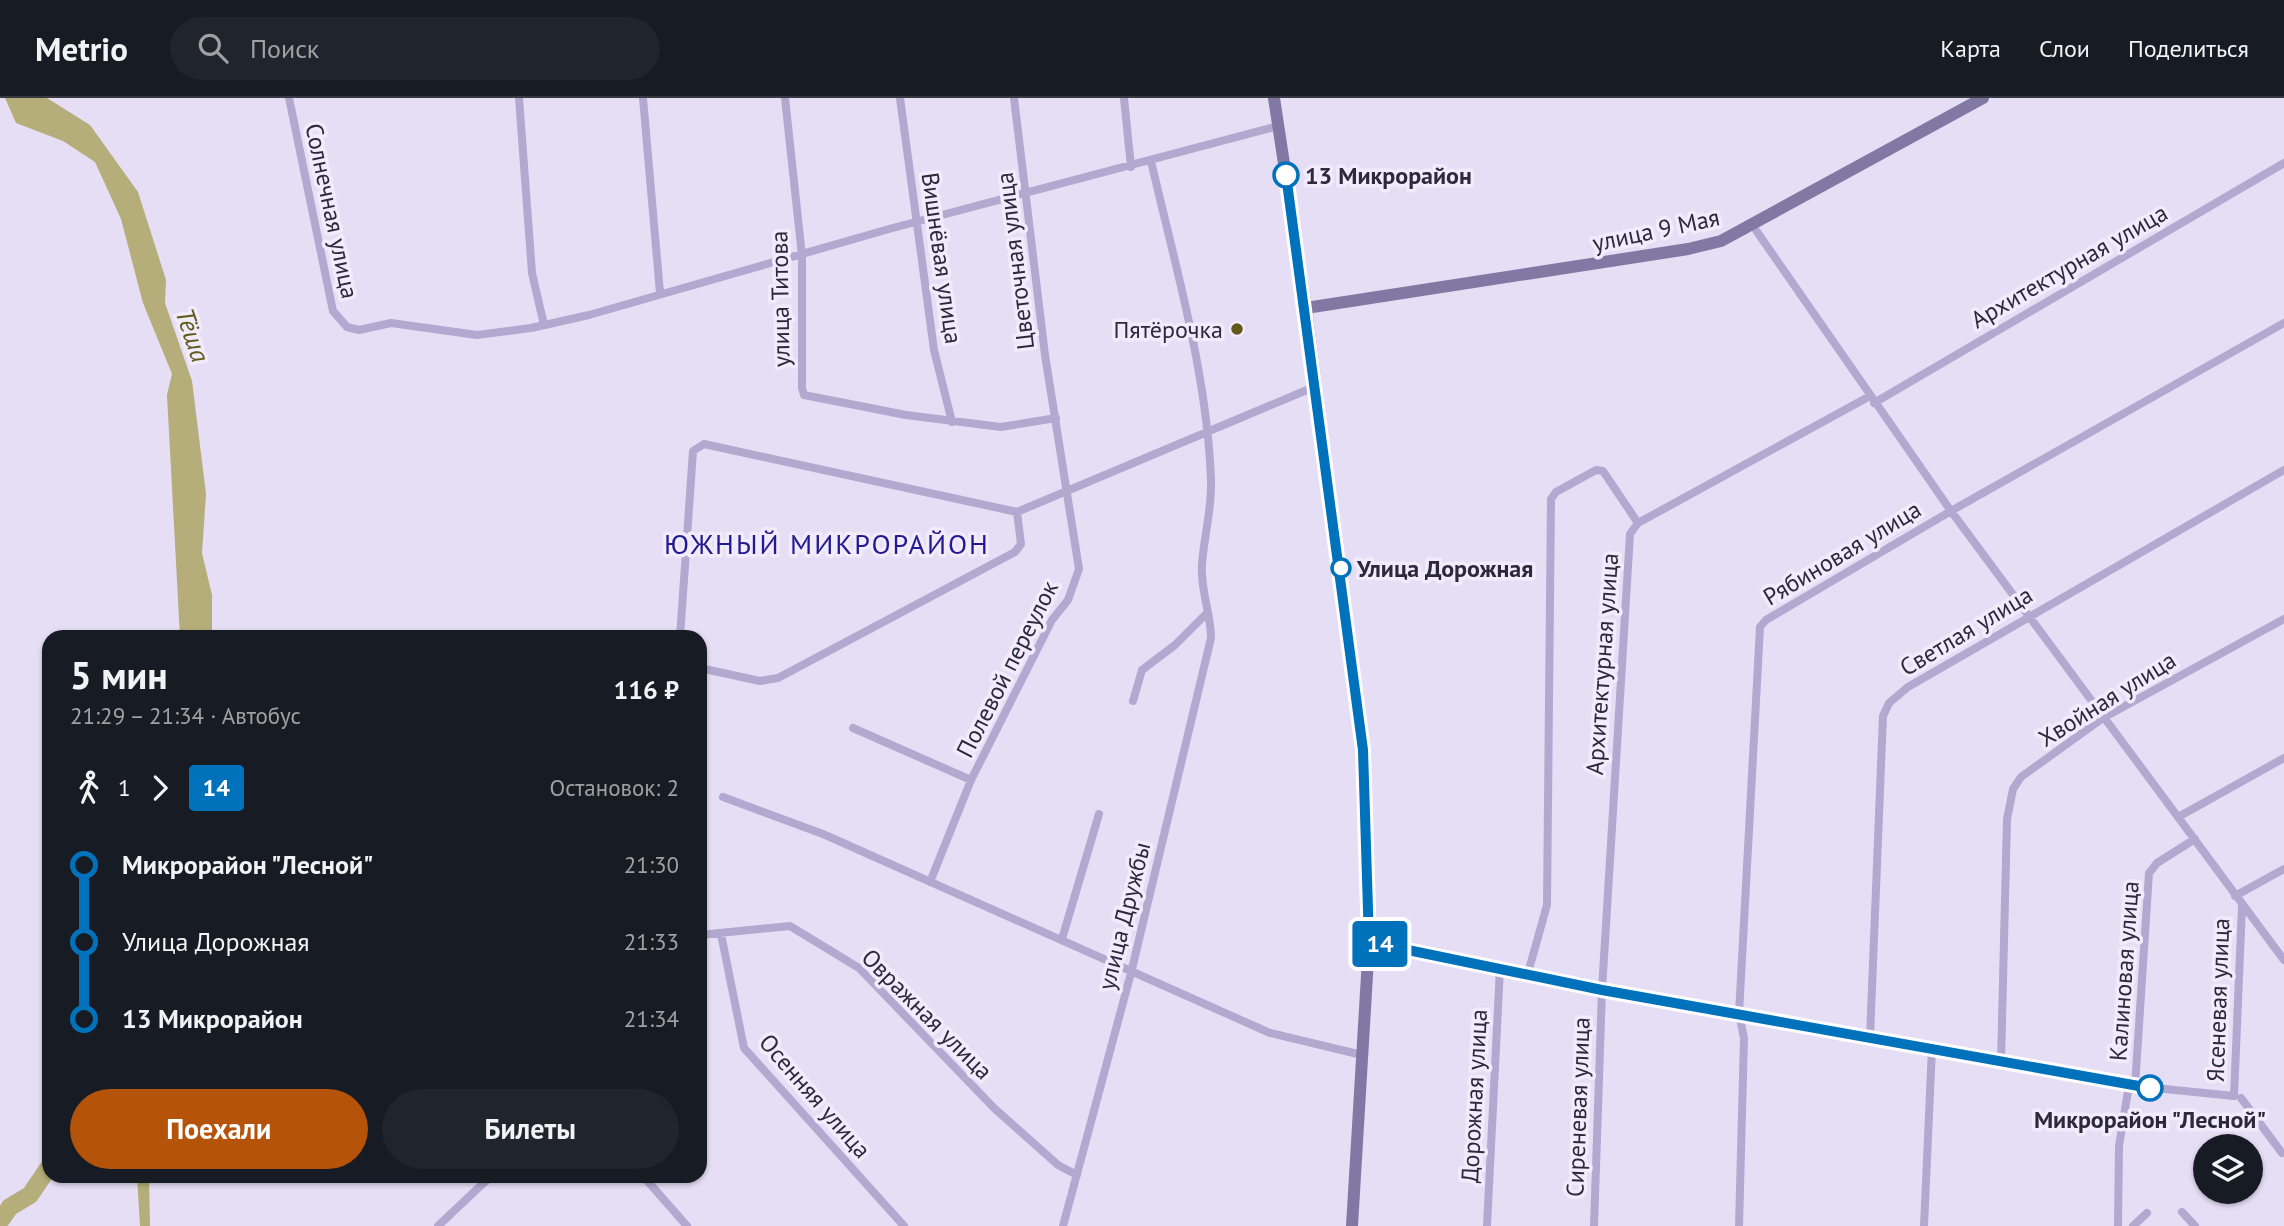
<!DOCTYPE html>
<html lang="ru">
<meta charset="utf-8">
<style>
body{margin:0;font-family:"PT Sans",sans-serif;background:#20242c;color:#f1f3f6;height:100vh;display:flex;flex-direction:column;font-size:26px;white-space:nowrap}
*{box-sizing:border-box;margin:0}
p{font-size:23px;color:#9ea1a6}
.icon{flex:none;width:38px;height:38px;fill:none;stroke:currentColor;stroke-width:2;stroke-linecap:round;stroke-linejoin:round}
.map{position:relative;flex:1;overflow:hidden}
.drawer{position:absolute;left:42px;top:532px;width:665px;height:553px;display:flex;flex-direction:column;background:#171b24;border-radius:21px;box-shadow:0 2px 5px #0004}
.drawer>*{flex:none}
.badge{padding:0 14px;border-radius:5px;font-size:24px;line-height:46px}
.fabs{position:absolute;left:2193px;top:1036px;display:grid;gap:14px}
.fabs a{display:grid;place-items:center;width:70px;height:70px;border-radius:50%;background:#171b24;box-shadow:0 2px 5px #0004;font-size:35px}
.map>.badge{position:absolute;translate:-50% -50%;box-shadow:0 0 0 4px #fff}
.legs{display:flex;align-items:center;gap:10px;height:77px;padding:0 28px;font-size:23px}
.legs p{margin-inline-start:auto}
.overview{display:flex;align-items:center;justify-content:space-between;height:119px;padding:0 28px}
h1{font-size:38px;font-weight:700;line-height:52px}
.button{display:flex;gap:14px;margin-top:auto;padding:14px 28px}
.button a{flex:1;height:80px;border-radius:42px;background:#b45309;color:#fff;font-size:28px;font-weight:700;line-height:80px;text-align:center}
.button a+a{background:#20242c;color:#f1f3f6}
ul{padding:0 28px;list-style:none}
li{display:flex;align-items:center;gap:24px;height:77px;font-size:26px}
li i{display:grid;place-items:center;width:10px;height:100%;margin:0 9px;background:currentColor}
li i::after{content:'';width:18px;height:18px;margin:-9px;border:5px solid;border-radius:50%;background:#171b24}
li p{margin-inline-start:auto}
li:first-child i{background:linear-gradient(#0000 50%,currentColor 0)}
li:last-child i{background:linear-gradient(currentColor 50%,#0000 0)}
header{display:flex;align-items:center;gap:42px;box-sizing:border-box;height:98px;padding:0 35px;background:#171b24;border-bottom:2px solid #363941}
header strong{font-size:33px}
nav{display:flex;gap:38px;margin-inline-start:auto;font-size:24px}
.search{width:490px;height:63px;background:#20242c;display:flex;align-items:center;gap:18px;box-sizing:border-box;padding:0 24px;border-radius:38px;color:#9ea1a6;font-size:26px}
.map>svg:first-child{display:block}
.water{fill:#b5ad7a}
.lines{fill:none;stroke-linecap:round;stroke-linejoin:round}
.river{stroke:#b5ad7a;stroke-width:18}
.street{stroke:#b3a8cf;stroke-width:8}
.secondary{stroke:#8179a3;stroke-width:12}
.line-1-casing{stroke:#fff;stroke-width:16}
.line-1{stroke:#0072bc;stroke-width:10}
.stop-1-dot{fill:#fff;stroke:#0072bc;stroke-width:3.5}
.poi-dot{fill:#61591a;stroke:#f1ebfc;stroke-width:2.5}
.labels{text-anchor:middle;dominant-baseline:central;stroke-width:7;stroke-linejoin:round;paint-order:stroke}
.stop-label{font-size:24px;font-weight:bold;fill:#2b293b;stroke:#f1ebfc;text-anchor:start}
.street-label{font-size:24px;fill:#2b293b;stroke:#f1ebfc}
.poi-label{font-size:24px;fill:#2b293b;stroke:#f1ebfc;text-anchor:end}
.water-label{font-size:26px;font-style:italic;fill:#61591a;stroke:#f1ebfc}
.quarter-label{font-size:28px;letter-spacing:2px;fill:#221a92;stroke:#f1ebfc}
</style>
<header>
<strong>Metrio</strong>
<div class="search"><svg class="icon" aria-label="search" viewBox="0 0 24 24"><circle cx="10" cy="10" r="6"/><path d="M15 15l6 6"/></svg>Поиск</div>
<nav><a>Карта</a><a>Слои</a><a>Поделиться</a></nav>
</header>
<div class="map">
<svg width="2284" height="1128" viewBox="0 0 2284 1128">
<rect width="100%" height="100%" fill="#e6def5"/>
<!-- water -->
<path class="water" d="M5,0H47L90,27L138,94L166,182L165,205L192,283L206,396L202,455L212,497V539H180L167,297L172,276L143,205L121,121L95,64L63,43L16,25Z
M137,1078H149L150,1128H140Z"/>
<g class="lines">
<!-- river -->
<path class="river" d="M0,1123L10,1109L30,1097L49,1069"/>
<!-- street -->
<path class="street" d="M289,0L333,213L347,229L359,232L391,225L477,237L531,230L589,217L889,131L1278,28
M519,0L532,175L544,227
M643,0L660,195
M785,0L802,158V290L804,297L906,317L1001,329L1056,320
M900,0L934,252L952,324
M1124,0L1131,69
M1753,128L1951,413L2284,862
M1874,305L2284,65
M680,539L693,353L704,346L1017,414L1314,289
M700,570L760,583L778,580L1015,454L1021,446L1017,414
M1133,603L1142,572L1175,547L1207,515
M853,630L971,682
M723,699L823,736L1270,935L1362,957
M2180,718L2284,660
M930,784L971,682L1052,522L1068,502L1079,471L1045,257L1014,0
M2235,798L2284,771
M721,836L744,950L904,1128
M700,837L790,828L859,870L994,1010L1058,1067L1077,1077
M1062,841L1099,716
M1369,844L1602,892L2056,975L2135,988L2234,998L2242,808
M1528,875L1547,807L1551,401L1556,394L1596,372L1603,373L1638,425
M1870,939L1883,618L1889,605L1908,589L2284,372
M2001,964L2007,721L2013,691L2021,679L2103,620L2284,521
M2135,988L2149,775L2157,765L2195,741
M2241,1000L2282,1055
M643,1078L687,1128
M2182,1114L2195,1128
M438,1128L491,1078
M1063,1128L1131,875L1211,540C1211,515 1200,492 1202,466C1204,438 1212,412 1211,382C1207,275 1175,167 1151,63
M1487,1128L1500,870
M1594,1128L1602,892L1630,436L1638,425L1870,298
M1739,1128L1744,940L1739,916L1760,529L1766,522L1951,413L2284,225
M1924,1128L1932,950
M2118,1128L2119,1048L2129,987
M2133,1128L2147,1115"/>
<!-- secondary -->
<path class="secondary" d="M1274,0L1306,210L1363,652L1369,844L1352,1128
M1306,210L1688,151L1721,143L1983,0"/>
</g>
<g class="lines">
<!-- line-1 casing -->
<g class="line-1-casing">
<path id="line-1" d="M1286,77L1363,652L1369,844L1602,892L2150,990"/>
</g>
<!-- line-1 -->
<use href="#line-1" class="line-1"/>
</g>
<!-- markers -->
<g class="stop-1-dot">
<circle cx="1286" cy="77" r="12"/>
<circle cx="1341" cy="470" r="9"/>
<circle cx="2150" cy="990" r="12"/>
</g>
<circle class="poi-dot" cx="1237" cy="231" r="7"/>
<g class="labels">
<!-- stop labels -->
<g class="stop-label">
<text x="1305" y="77">13 Микрорайон</text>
<text x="1357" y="470">Улица Дорожная</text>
<text x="2150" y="1021" text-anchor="middle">Микрорайон "Лесной"</text>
</g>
<!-- street labels -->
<g class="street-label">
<text transform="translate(332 113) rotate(78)">Солнечная улица</text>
<text transform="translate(1656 132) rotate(-12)">улица 9 Мая</text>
<text transform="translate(942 160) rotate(82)">Вишнёвая улица</text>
<text transform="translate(1015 163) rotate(-97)">Цветочная улица</text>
<text transform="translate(2069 168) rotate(-30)">Архитектурная улица</text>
<text transform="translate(780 201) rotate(-91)">улица Титова</text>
<text transform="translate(1842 455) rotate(-31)">Рябиновая улица</text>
<text transform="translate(1966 533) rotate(-31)">Светлая улица</text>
<text transform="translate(1602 566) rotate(-86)">Архитектурная улица</text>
<text transform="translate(1007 571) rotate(-63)">Полевой переулок</text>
<text transform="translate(2107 601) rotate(-32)">Хвойная улица</text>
<text transform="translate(1124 818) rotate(-76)">улица Дружбы</text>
<text transform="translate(2124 873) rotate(-86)">Калиновая улица</text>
<text transform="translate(2218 902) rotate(-88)">Ясеневая улица</text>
<text transform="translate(927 916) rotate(45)">Овражная улица</text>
<text transform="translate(815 998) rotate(49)">Осенняя улица</text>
<text transform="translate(1474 998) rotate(-87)">Дорожная улица</text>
<text transform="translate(1578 1009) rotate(-88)">Сиреневая улица</text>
</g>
<!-- poi labels -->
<g class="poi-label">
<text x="1223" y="231">Пятёрочка</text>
</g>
<!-- water labels -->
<g class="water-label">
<text transform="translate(193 237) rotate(71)">Тёша</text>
</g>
<!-- quarter labels -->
<g class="quarter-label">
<text x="827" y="445">ЮЖНЫЙ МИКРОРАЙОН</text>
</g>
</g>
</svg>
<div class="fabs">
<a><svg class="icon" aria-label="layers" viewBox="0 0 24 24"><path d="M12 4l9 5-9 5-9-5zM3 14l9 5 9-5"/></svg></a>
</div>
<b class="badge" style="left:1380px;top:846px;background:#0072bc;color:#fff">14</b>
<section class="drawer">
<div class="overview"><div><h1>5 мин</h1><p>21:29 – 21:34 · Автобус</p></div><b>116 ₽</b></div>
<div class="legs"><svg class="icon" aria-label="walk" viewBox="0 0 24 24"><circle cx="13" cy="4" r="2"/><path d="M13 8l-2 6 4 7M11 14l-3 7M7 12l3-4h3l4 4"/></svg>1<svg class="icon" aria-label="forward" viewBox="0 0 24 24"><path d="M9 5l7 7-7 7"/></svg><b class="badge" style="background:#0072bc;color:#fff">14</b><p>Остановок: 2</p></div>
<ul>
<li><i style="color:#0072bc"></i><b>Микрорайон &quot;Лесной&quot;</b><p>21:30</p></li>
<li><i style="color:#0072bc"></i><span>Улица Дорожная</span><p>21:33</p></li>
<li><i style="color:#0072bc"></i><b>13 Микрорайон</b><p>21:34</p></li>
</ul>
<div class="button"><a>Поехали</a><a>Билеты</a></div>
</section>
</div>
